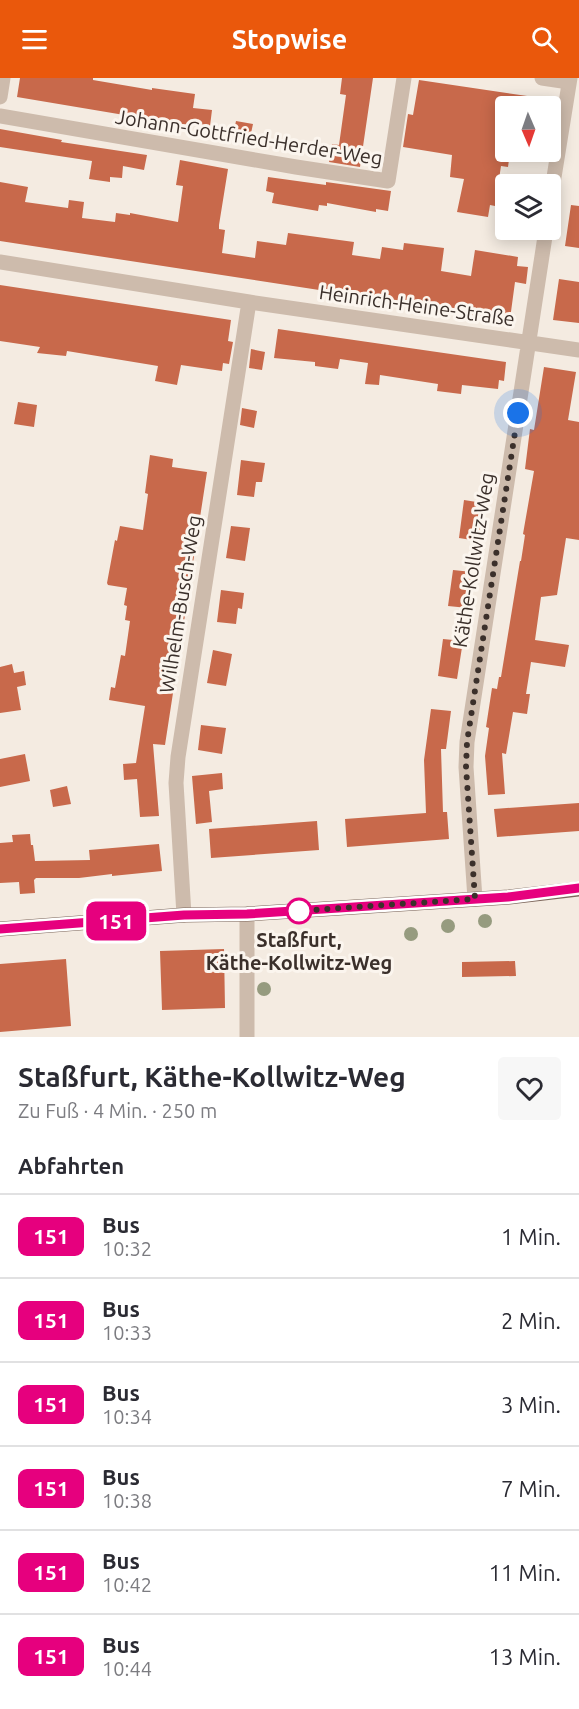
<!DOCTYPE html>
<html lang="de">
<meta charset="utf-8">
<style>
body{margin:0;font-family:Ubuntu,sans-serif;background:#f7f7f7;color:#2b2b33;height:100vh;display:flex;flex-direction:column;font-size:22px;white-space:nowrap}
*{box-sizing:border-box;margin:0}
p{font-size:20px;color:#7c7c81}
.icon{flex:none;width:33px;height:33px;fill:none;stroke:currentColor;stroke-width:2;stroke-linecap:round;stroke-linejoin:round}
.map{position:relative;height:959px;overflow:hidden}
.drawer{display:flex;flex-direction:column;background:#fff;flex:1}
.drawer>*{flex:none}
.badge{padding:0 12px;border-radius:9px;font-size:21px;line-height:39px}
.needle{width:39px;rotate:178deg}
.buttons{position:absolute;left:495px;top:18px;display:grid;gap:12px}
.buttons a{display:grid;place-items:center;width:66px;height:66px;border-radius:6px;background:#fff;box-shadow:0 3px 15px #0003;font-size:30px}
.you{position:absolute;width:30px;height:30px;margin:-15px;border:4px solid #fff;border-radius:50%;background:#1a73e8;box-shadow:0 0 0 9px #1a73e833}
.map>.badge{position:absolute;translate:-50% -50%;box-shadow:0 0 0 3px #fff}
h2{padding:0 18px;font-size:22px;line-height:54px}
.round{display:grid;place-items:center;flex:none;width:63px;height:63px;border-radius:6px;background:#f7f7f7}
.summary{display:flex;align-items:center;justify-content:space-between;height:102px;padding:0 18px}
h1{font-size:28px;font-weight:700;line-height:45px}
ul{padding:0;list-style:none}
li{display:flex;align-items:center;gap:18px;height:84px;padding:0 18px;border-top:2px solid #e1e1e2}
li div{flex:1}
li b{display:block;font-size:22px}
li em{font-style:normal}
li .badge{min-width:66px;font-weight:700;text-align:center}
header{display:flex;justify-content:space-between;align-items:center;height:78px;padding:0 18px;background:#ea580c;color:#fff;font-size:27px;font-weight:700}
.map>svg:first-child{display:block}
.building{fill:#c8694b}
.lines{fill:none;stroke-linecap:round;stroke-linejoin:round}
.minor{stroke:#cdbbac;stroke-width:15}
.major{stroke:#7d675c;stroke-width:15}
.tree{fill:#969b7f}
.line-casing{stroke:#fff;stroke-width:14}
.line{stroke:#e6007e;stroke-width:9}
.walk{stroke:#3b302b;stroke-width:6;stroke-dasharray:0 10.8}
.stop-dot{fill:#fff;stroke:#e6007e;stroke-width:3}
.labels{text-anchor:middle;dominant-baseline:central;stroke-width:6;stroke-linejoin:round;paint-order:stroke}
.street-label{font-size:20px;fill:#3b302b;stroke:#fbf5ee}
.stop-label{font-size:20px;font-weight:bold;fill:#3b302b;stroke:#fbf5ee}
</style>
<header><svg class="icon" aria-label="menu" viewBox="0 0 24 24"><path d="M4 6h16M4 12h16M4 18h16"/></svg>Stopwise<svg class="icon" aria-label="search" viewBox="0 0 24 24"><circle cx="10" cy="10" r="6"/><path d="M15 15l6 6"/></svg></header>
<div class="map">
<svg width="579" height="959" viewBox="0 0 579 959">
<rect width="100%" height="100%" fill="#f4ebe1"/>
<!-- building -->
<path class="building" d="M20,0H93V2L152,12V10L195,16L193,30L212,32L210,48L191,45L190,47L148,41L17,19Z
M342,0H373L360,89L329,84L332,66L339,67L346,17L340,16Z
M419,2L541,20L540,28H506V74H510L508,89L501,88L495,128L490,127L488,139L457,134L464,101L450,99L452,77L403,69L408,36L413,37Z
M236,43L253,46L250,60L233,57Z
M0,51L62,62L61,64L147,77L144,92L123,88L122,100L110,99V104L89,101L92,83L0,69Z
M180,82L228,91L219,147V151L225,152L222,175L255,180L257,163L286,167L288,155L354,164L352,177L380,181L382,169L403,172L404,165L444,170L441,193L471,198L475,172L518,179L517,188L528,189L526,206L515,204L510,241L482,237V239L443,231L0,163V104L28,109L25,124L68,130L69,122L84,124L82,140L115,144L116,135L130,137V135L178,144L183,108L176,107Z
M268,99L326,107V104L391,113L388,133L376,131V134L327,125V128L319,127L318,133L272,125L274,115L266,113Z
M571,127L579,128V170L565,168Z
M559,201L579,204V245L553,242Z
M0,207L231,242L228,263L233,264L229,286L223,285L222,293L181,287L177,307L155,303L158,288L67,273L66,278L37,275L40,269L0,263Z
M278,251L506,284L504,303L499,302L498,311L462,307L461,316L437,313L438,306L380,297L379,307L365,306L368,285L340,281L338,291L315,288V284L274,280Z
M251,271L265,274L262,292L249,290Z
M544,289L576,294L568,342L579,344V462L566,460L557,517L541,519L535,562L569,567L565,589L531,584L526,616H530L527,636L513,634L506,676L502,675L505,716L488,717L485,678L489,650L486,649L492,610L497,611L499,599H501L520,483H521L525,457L523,456L534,393L525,391L530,351L534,352Z
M18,324L37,327L34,349L14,346Z
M242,330L257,333L254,350L240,347Z
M150,377L173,381L172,389L207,394L165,667L153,666L159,738L140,739L137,701L124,702L123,686L136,685L145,628L109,622L111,609L115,610L121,577L125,578L130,543L125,542L127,528L124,527L127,510L108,507L107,505L115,462L117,463L120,448L143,452L148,416L145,415Z
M241,382L265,385L262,404H256L254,419L237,417Z
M464,422L483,425L478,463L459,460Z
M231,448L250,450L245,483L226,480Z
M453,492L472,494L468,530L448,528Z
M221,512L244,515L242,531L238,530L236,546L217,544Z
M443,561L463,563L457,601L438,598Z
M213,572L232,576L226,608L207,605Z
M12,586L14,595L24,593L26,607L17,609L21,632L0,635V589Z
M431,631L451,633L446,671H441L443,734H447L449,761L347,769L345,741L426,735L424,682Z
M201,647L226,650L222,676L198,672Z
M25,676L30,703L0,709V681Z
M222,695L223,711L209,713L212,744L196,746L192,698Z
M67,708L71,726L53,729L50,712Z
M579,725V753L497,759L494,731Z
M317,743L319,772L211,780L209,751Z
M30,756L31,767H33L35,783L90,782L89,772L159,766L162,793L112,798V796L79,800H36L34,802L35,815L20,816L19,804L0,805V765L13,764L12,757Z
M224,871L225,930L162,932L160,873Z
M66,881L71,948L0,954V886Z
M515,883L516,898L462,899V884Z"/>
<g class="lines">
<!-- minor -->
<path class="minor" d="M542,0L569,4
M0,19L3,0
M0,38L296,89L388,103L404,0
M550,124L570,0
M0,184L249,224L579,272
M475,821L466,689L467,664L546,152
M184,837L176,705L178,679L249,224
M247,959V836"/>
<!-- major -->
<path class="major" d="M0,851L184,837L247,836L509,819L579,811"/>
</g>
<!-- trees -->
<g class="tree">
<circle cx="485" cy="843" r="7"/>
<circle cx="448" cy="848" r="7"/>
<circle cx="411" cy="856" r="7"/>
<circle cx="264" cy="911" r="7"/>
</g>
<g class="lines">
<!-- line casing -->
<g class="line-casing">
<path id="line" d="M0,851L184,837L247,836L508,819L579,810"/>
</g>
<!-- line -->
<use href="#line" class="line"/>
<!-- walk -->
<path class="walk" d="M299,833H297L475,821L466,689L467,664L518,335"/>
</g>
<!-- markers -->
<circle class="stop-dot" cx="299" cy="833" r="12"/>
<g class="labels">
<!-- street labels -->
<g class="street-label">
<text transform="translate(249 59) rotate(9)">Johann-Gottfried-Herder-Weg</text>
<text transform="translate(417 227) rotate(8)">Heinrich-Heine-Straße</text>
<text transform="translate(473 482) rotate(-81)">Käthe-Kollwitz-Weg</text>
<text transform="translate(180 526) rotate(-81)">Wilhelm-Busch-Weg</text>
</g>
<!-- stop labels -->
<g class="stop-label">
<text x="299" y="861">Staßfurt,<tspan x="299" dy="23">Käthe-Kollwitz-Weg</tspan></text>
</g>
</g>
</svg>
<div class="buttons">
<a><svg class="needle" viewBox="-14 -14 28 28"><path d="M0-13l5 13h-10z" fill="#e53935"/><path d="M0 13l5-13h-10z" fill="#7c7c81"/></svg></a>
<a><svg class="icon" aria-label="layers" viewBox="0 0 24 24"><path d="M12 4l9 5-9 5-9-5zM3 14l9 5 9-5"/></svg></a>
</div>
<div class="you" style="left:518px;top:335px"></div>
<b class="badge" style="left:116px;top:843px;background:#e6007e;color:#fff">151</b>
</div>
<section class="drawer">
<div class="summary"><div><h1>Staßfurt, Käthe-Kollwitz-Weg</h1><p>Zu Fuß · 4 Min. · 250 m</p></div><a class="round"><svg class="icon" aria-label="heart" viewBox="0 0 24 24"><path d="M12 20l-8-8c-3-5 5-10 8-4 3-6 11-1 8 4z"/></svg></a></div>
<h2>Abfahrten</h2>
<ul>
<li><span class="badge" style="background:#e6007e;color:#fff">151</span><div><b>Bus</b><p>10:32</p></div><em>1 Min.</em></li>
<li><span class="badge" style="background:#e6007e;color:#fff">151</span><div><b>Bus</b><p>10:33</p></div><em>2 Min.</em></li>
<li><span class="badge" style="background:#e6007e;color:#fff">151</span><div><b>Bus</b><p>10:34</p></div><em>3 Min.</em></li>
<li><span class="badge" style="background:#e6007e;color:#fff">151</span><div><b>Bus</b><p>10:38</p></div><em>7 Min.</em></li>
<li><span class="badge" style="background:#e6007e;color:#fff">151</span><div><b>Bus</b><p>10:42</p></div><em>11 Min.</em></li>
<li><span class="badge" style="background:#e6007e;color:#fff">151</span><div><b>Bus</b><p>10:44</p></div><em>13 Min.</em></li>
</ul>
</section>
